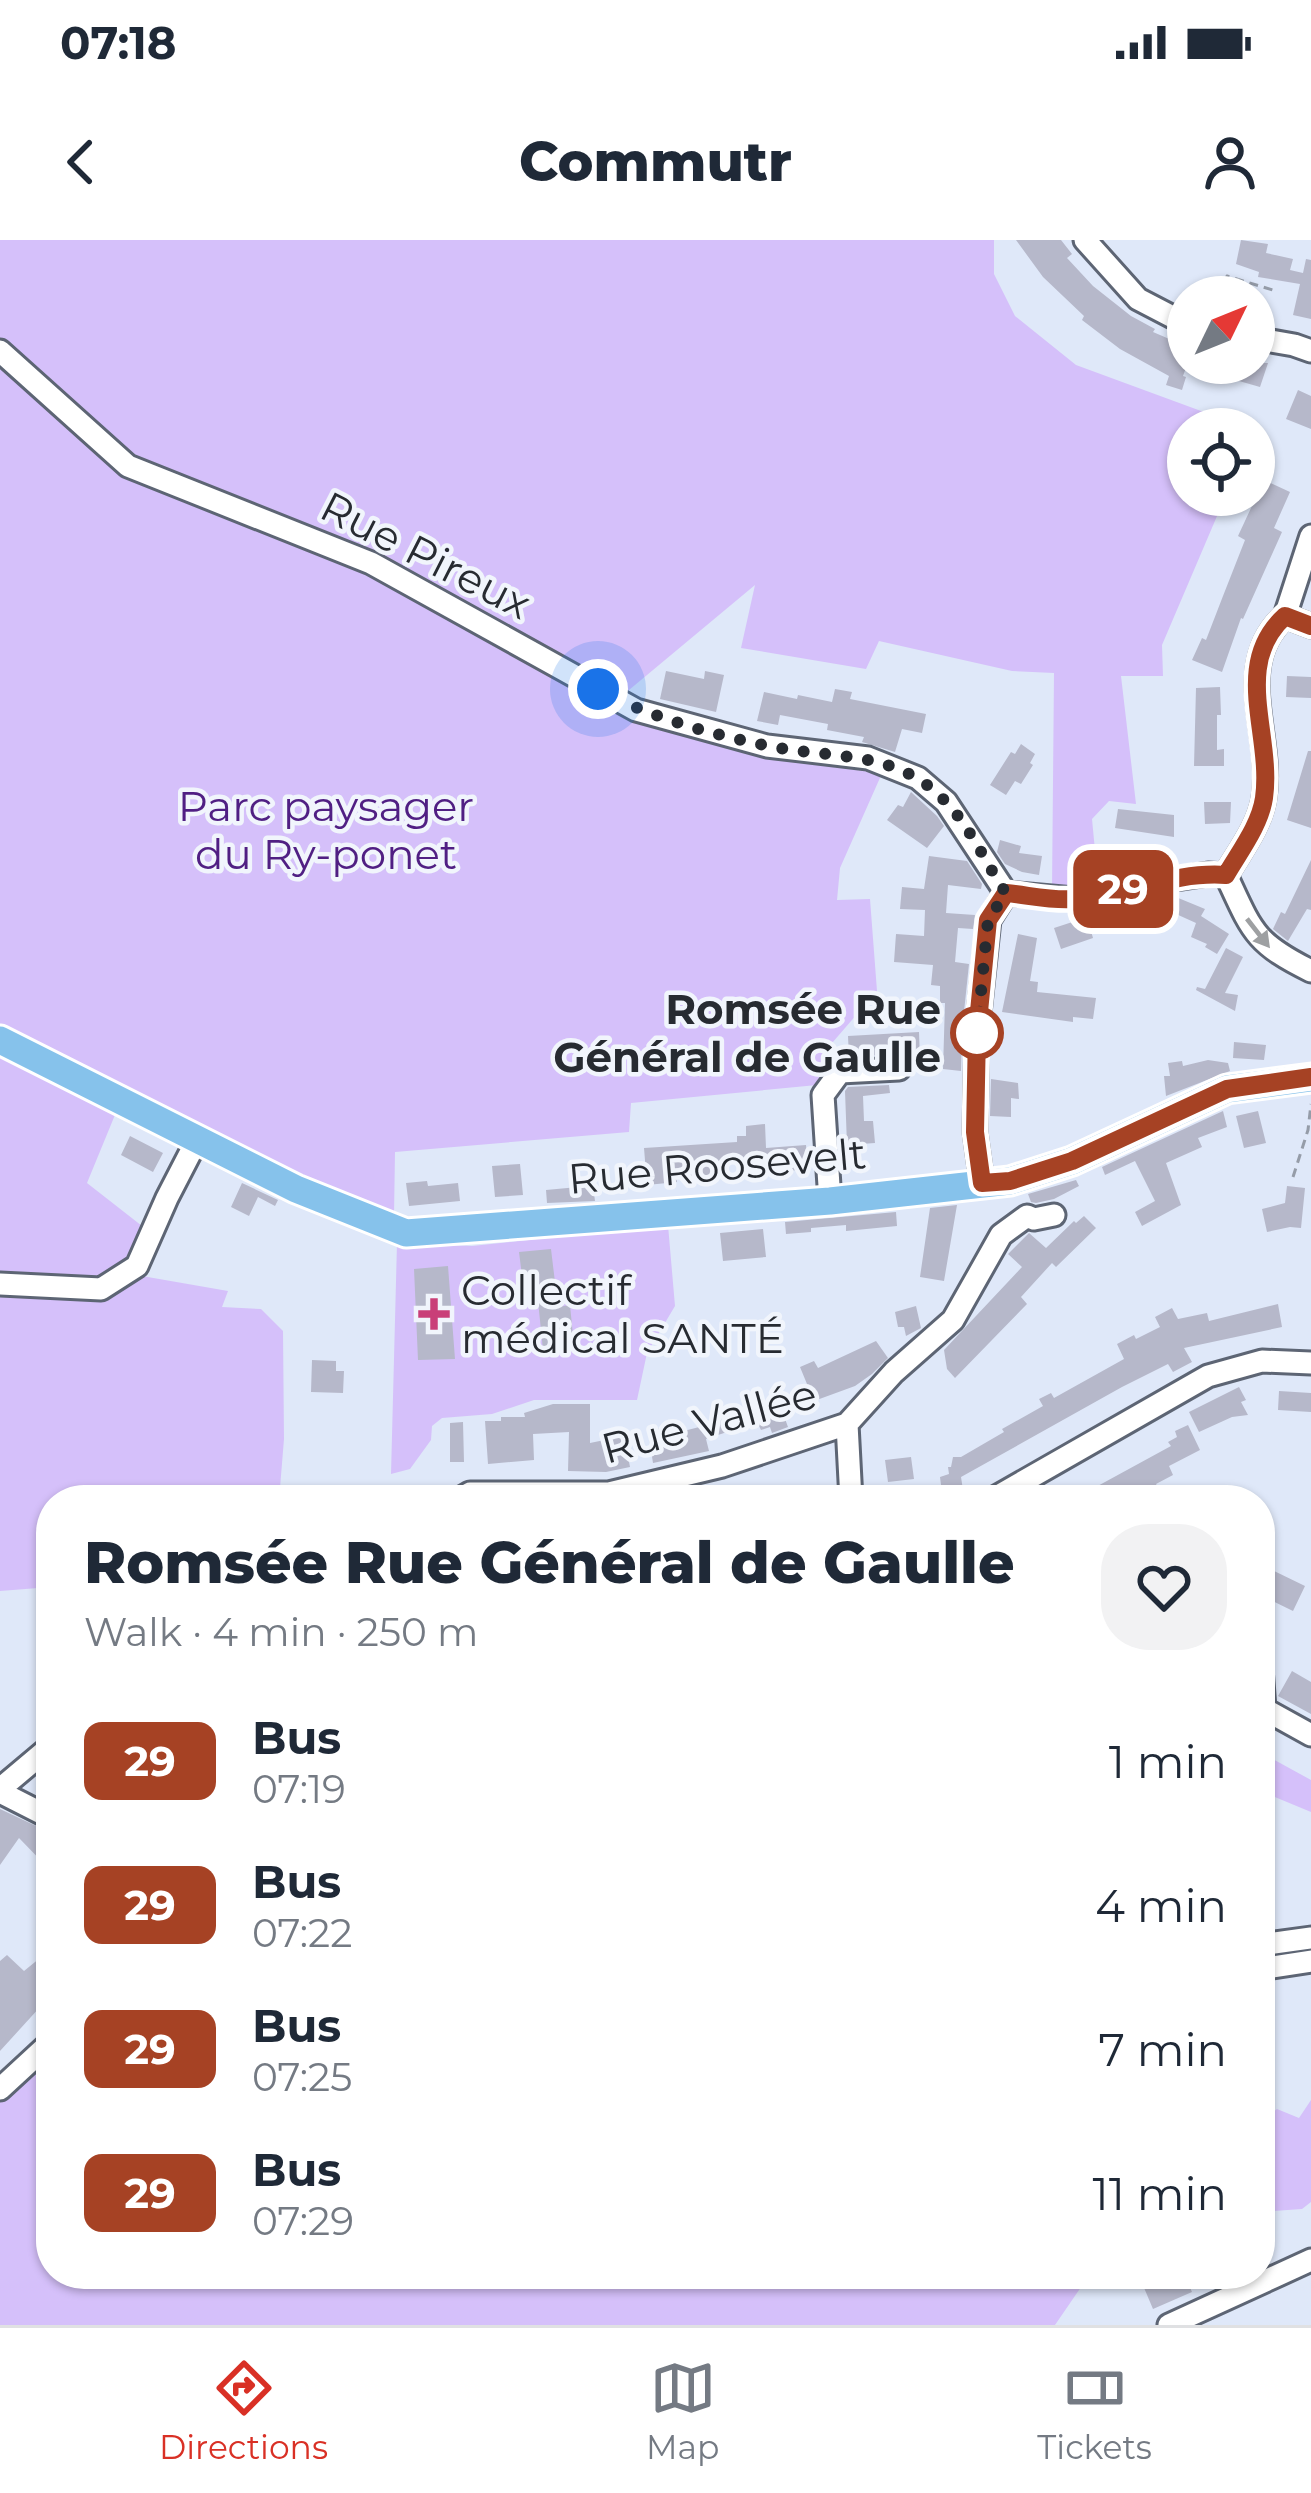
<!DOCTYPE html>
<meta charset="utf-8">
<style>
body{margin:0;font-family:Montserrat,sans-serif;background:#f2f2f3;color:#1f2937;height:100vh;display:flex;flex-direction:column;font-size:45px;white-space:nowrap}
*{box-sizing:border-box;margin:0}
p{font-size:39px;color:#747a83}
.icon{flex:none;width:66px;height:66px;fill:none;stroke:currentColor;stroke-width:2;stroke-linecap:round;stroke-linejoin:round}
.map{position:relative;flex:1;overflow:hidden}
.details{position:absolute;left:36px;top:1245px;width:1239px;height:804px;display:flex;flex-direction:column;background:#fff;border-radius:48px;box-shadow:0 3px 9px #0004}
.details>*{flex:none}
.badge{padding:0 24px;border-radius:18px;font-size:42px;line-height:78px}
.needle{width:78px;rotate:47deg}
.fabs{position:absolute;left:1167px;top:36px;display:grid;gap:24px}
.fabs a{display:grid;place-items:center;width:108px;height:108px;border-radius:50%;background:#fff;box-shadow:0 3px 9px #0004;font-size:60px}
.you{position:absolute;width:60px;height:60px;margin:-30px;border:9px solid #fff;border-radius:50%;background:#1a73e8;box-shadow:0 0 0 18px #1a73e833}
.map>.badge{position:absolute;translate:-50% -50%;box-shadow:0 0 0 6px #fff}
.round{display:grid;place-items:center;flex:none;width:126px;height:126px;border-radius:48px;background:#f2f2f3}
.headline{display:flex;align-items:center;justify-content:space-between;height:204px;padding:0 48px}
h1{font-size:57px;font-weight:800;line-height:90px}
ul{padding:0;list-style:none}
li{display:flex;align-items:center;gap:36px;height:144px;padding:0 48px}
li div{flex:1}
li b{display:block;font-size:45px}
li em{font-style:normal}
li .badge{min-width:132px;font-weight:700;text-align:center}
.status{display:flex;justify-content:space-between;align-items:center;height:84px;padding:0 60px;background:#fff;direction:ltr}
.status svg{height:33px;fill:currentColor}
header{display:flex;justify-content:space-between;align-items:center;height:156px;padding:0 48px;background:#fff;font-size:54px;font-weight:800}
.tab-bar{display:flex;justify-content:space-around;align-items:center;height:168px;border-top:3px solid #e0e1e3;background:#fff;font-size:33px;color:#747a83}
.tab-bar a{display:grid;justify-items:center;gap:6px}
.tab-bar .selected{color:#d93025}
.map>svg:first-child{display:block}
.green{fill:#d5c0fa}
.building{fill:#b6b8ca}
.lines{fill:none;stroke-linecap:round;stroke-linejoin:round}
.minor-casing{stroke:#5d6574;stroke-width:27}
.major-casing{stroke:#fff;stroke-width:33}
.path{stroke:#959ca8;stroke-width:3;stroke-dasharray:9 6;stroke-linecap:butt}
.minor{stroke:#fff;stroke-width:21}
.major{stroke:#86c2eb;stroke-width:27}
.oneway{fill:#9ea0a2}
.line-casing{stroke:#fff;stroke-width:27}
.line{stroke:#a64224;stroke-width:18}
.walk{stroke:#272b31;stroke-width:12;stroke-dasharray:0 21.6}
.stop-dot{fill:#fff;stroke:#a64224;stroke-width:6}
.poi-dot{fill:#c93f78;stroke:#f1f5fc;stroke-width:4.5}
.labels{text-anchor:middle;dominant-baseline:central;stroke-width:9;stroke-linejoin:round;paint-order:stroke}
.street-label{font-size:42px;fill:#272b31;stroke:#f1f5fc}
.park-label{font-size:42px;fill:#501f83;stroke:#f1f5fc}
.stop-label{font-size:42px;font-weight:bold;fill:#272b31;stroke:#f1f5fc;text-anchor:end}
.poi-label{font-size:42px;fill:#272b31;stroke:#f1f5fc;text-anchor:start}
</style>
<div class="status"><b>07:18</b><svg viewBox="0 0 49 12"><path d="M0 12V9h3v3zM5 12V6h3v6zM10 12V3h3v9zM15 12V0h3v12zM26 1h20v11H26zM47 4h2v5h-2z"/></svg></div>
<header><svg class="icon" aria-label="back" viewBox="0 0 24 24"><path d="M15 5l-7 7 7 7"/></svg>Commutr<svg class="icon" aria-label="person" viewBox="0 0 24 24"><circle cx="12" cy="8" r="4"/><path d="M4 21q1-7 8-7t8 7"/></svg></header>
<div class="map">
<svg width="1311" height="2085" viewBox="0 0 1311 2085">
<rect width="100%" height="100%" fill="#dfe8f9"/>
<!-- green -->
<path class="green" d="M0,0H994V34L1015,76L1076,125L1250,189H1188V255H1226L1162,405L1163,436H1121L1136,564L1109,561L1092,579L1098,642L1052,651L1054,433L1012,431L879,401L866,429L741,408L755,345L623,455L636,470L883,531L840,628L837,660L870,659L877,751L826,810L817,845L631,863L629,892L395,912L394,976L406,993L0,795Z
M0,811L117,870L87,943L151,993L142,1036L228,1051L222,1067L261,1069L283,1091L284,1199L279,1260H51V1347L0,1351Z
M668,985L675,1066L647,1113L637,1160H534L492,1174L442,1178L432,1186L431,1200L410,1229L391,1234L397,1003L472,1006Z
M1260,1512L1311,1540V1572L1260,1551Z
M51,1819V2034H1090L1055,2085H0V1862Z
M1311,1860V1962L1302,1969L1260,1972V1882L1277,1869L1299,1878Z"/>
<!-- building -->
<path class="building" d="M1016,0H1061L1072,14L1067,18L1093,46L1131,76L1155,89L1153,92L1188,107V122L1183,136L1186,137L1182,150L1166,145L1169,136L1120,109L1082,80L1084,76L1043,37Z
M1241,0L1268,4L1266,13L1293,19L1290,30L1303,33L1306,19L1311,20V79L1293,75L1300,44L1258,37L1259,32L1236,24Z
M1245,123H1268L1260,147L1239,141Z
M1298,150L1311,156V189L1286,179Z
M1264,240L1290,252L1274,288L1282,292L1243,379L1241,378L1222,432L1192,420L1202,398L1206,400L1223,356L1245,300L1238,296Z
M666,431L704,439L705,431L724,435L716,472L660,459Z
M1287,436L1311,437V458L1286,457Z
M1220,447L1221,475H1217V510L1224,509V526H1194L1196,448Z
M835,449L852,452L850,459L926,474L922,493L902,489L895,512L862,502L864,497L827,490L828,484L780,475L778,485L757,481L764,452L797,459L798,455L832,462Z
M1021,504L1035,514L1030,523L1033,525L1021,544L1015,541L1006,555L990,545L1011,512L1015,514Z
M1308,511H1311V588L1287,580Z
M911,552L937,576L944,586L927,608L887,580L898,565L903,567Z
M1204,562H1231L1230,583L1205,584Z
M1118,569L1174,575V597L1115,588Z
M1000,600L1021,606L1019,613L1042,616L1039,635L1022,632L1005,624L997,612Z
M1129,613L1131,632L1107,637L1103,618Z
M929,616L967,621L982,644L981,649L948,645L946,673L975,675L973,689L958,688L955,722L969,724L962,791L961,831L943,829L945,763H940V746L931,745L933,725L894,722L896,694L924,696L925,670L900,669L902,647L924,649Z
M1311,620V670L1307,669L1288,701L1273,689L1281,672L1285,674Z
M1171,655L1205,669L1201,676L1229,694L1217,714L1205,707L1207,704L1191,697L1196,683L1165,669L1134,674L1135,681L1091,691L1093,698L1061,709L1054,688L1103,672L1102,669Z
M1018,694L1037,698L1030,741L1038,742L1037,752L1096,758L1093,779L1073,777V782L1002,772Z
M1226,708L1243,717L1225,753L1238,755L1235,771L1196,750L1197,747L1205,749Z
M919,792L920,820L911,821L898,814L849,817L848,796Z
M1234,802L1266,805L1264,820L1233,818Z
M1208,820L1228,823L1230,831L1166,856L1164,836H1170L1168,823L1182,821L1183,826Z
M991,839L1018,843L1019,859L1011,858V877L990,876Z
M889,845L890,853L863,856L864,881H873L875,903L847,905L845,851L848,847Z
M1223,871L1227,887L1198,898L1202,907L1166,923L1181,965L1142,986L1135,972L1155,961L1135,921L1105,935L1102,927Z
M1258,871L1266,903L1244,908L1236,876Z
M765,884L766,908L806,905L808,929L749,935L748,920L720,921L721,936L676,937L677,942L647,945L644,908L737,902V896H746V886Z
M130,896L163,913L153,932L121,915Z
M520,924L523,955L495,957L492,926Z
M592,938L595,961L547,963L546,950L578,947L577,940Z
M1076,940L1079,946L1054,959L1036,963L1031,962L1028,954Z
M427,941L428,946L458,943L460,961L409,966L406,943Z
M242,943L278,960L275,966L258,957L249,976L231,967Z
M1287,946L1305,948L1301,988L1290,987L1267,992L1262,969L1285,963Z
M957,965L944,1041L920,1037L930,968Z
M896,972L897,986L846,991V985L811,988V992L786,994L785,982Z
M1084,976L1096,988L1056,1027L1052,1023L1021,1057L1027,1064L955,1138L947,1129L944,1110L1022,1027L1008,1014L1029,993L1046,1008L1074,981L1076,983Z
M763,989L766,1017L723,1021L720,993Z
M551,1009L558,1067L570,1065L574,1106L543,1110L537,1051L524,1052L519,1012Z
M448,1026L455,1119L418,1120L414,1029Z
M1278,1064L1282,1087L1184,1108L1192,1122L1173,1132L1168,1124L1122,1147L961,1237L963,1250L942,1253L940,1237L949,1234L948,1227H951L953,1217H961L1004,1192L1002,1189L1043,1166L1039,1159L1051,1153L1054,1158L1124,1119L1117,1104L1134,1095L1136,1099L1160,1087L1155,1077L1172,1068L1178,1079L1207,1073L1209,1081Z
M916,1066L921,1088L906,1096L904,1087H898L895,1072Z
M876,1101L888,1118L872,1134L855,1146L814,1161L800,1127L814,1121L818,1128Z
M312,1120L336,1121V1131H344L343,1153L311,1152Z
M1239,1147L1246,1160L1241,1162L1248,1175L1232,1177L1199,1192L1189,1172Z
M1279,1151L1311,1153V1172L1278,1170Z
M766,1162L769,1169L780,1165L788,1187L772,1193L770,1187L761,1190L757,1182L706,1199L709,1211L653,1223L648,1191L670,1186L672,1194L711,1184Z
M553,1164H590V1203L624,1196L630,1227L606,1232L568,1231L569,1192L533,1194L534,1220L488,1224L485,1181H501V1177H525L524,1173Z
M463,1182L464,1222H450V1183Z
M1188,1185L1200,1210L1169,1226L1173,1235L1156,1244L1165,1260H1072L1171,1206L1168,1202L1177,1197L1175,1191Z
M911,1217L914,1239L888,1242L885,1220Z
M1260,1324L1305,1346L1293,1371L1260,1355Z
M1292,1431L1311,1442V1474L1278,1456Z
M0,1569L51,1593V1631L19,1598L0,1625Z
M51,1709V1755L0,1811V1721L7,1715L24,1731Z
M1163,2034H1184L1192,2052L1153,2069L1142,2043Z"/>
<g class="lines">
<!-- minor casing -->
<g class="minor-casing">
<path id="minor" d="M1085,0L1138,59L1188,85
M1254,98L1294,105L1311,111
M0,111L128,226L371,323L636,470L767,506L868,518L918,538L946,562L1006,653
M1285,376L1311,296
M1285,376L1311,386
M1226,635C1240,611 1260,585 1264,558C1274,495 1231,425 1285,376
M1226,635C1252,691 1254,703 1311,731
M1006,653L1074,659L1163,641L1208,634L1226,635
M982,943L975,892L977,792L989,680L1006,653
M830,961L823,855L840,832L899,829
M0,1044L101,1049L137,1026L167,958L198,898
M847,1184L851,1260
M458,1260L470,1253H609L722,1226L847,1184L894,1132L953,1080L1001,995L1027,976L1034,979L1054,975
M991,1260L1208,1136L1262,1121L1311,1123
M1260,1414L1264,1469L1311,1495
M0,1549L51,1506
M0,1552L51,1578
M1260,1705L1311,1698
M1260,1729L1311,1721
M0,1849L51,1802
M1169,2085L1311,2020"/>
</g>
<!-- major casing -->
<g class="major-casing">
<path id="major" d="M0,800L296,949L406,993L830,961L1010,941L1072,921L1227,849L1311,838"/>
</g>
<!-- path -->
<path class="path" d="M1222,57L1227,36L1276,51
M1293,937L1308,890L1311,864"/>
<!-- minor -->
<use href="#minor" class="minor"/>
<!-- major -->
<use href="#major" class="major"/>
</g>
<!-- one-way arrows -->
<defs><path id="oneway-solid" d="M-6-.8H1V-3.2L6.5 0L1 3.2V.8H-6Z" transform="scale(3)"/></defs>
<use class="oneway" href="#oneway-solid" transform="translate(1258 693) rotate(52)"/>
<g class="lines">
<!-- line casing -->
<g class="line-casing">
<path id="line" d="M1311,386L1285,376C1231,425 1273,495 1264,558C1260,585 1240,611 1226,635C1173,631 1124,656 1074,659C1052,661 1028,655 1006,653L988,680L977,792L975,892L982,943L1010,941L1072,921L1227,849L1311,837"/>
</g>
<!-- line -->
<use href="#line" class="line"/>
<!-- walk -->
<path class="walk" d="M598,449C649,477 707,493 764,505C828,520 894,507 945,561C970,586 986,624 1006,653L988,680L977,793"/>
</g>
<!-- markers -->
<circle class="stop-dot" cx="977" cy="793" r="24"/>
<path class="poi-dot" d="M428 1056h12v12h12v12h-12v12h-12v-12h-12v-12h12z"/>
<g class="labels">
<!-- street labels -->
<g class="street-label">
<text transform="translate(426 315) rotate(27)">Rue Pireux</text>
<text transform="translate(717 926) rotate(-5)">Rue Roosevelt</text>
<text transform="translate(709 1181) rotate(-15)">Rue Vallée</text>
</g>
<!-- park labels -->
<g class="park-label">
<text x="326" y="566">Parc paysager<tspan x="326" dy="48">du Ry-ponet</tspan></text>
</g>
<!-- stop labels -->
<g class="stop-label">
<text x="941" y="769">Romsée Rue<tspan x="941" dy="48">Général de Gaulle</tspan></text>
</g>
<!-- poi labels -->
<g class="poi-label">
<text x="461" y="1050">Collectif<tspan x="461" dy="48">médical SANTÉ</tspan></text>
</g>
</g>
</svg>
<div class="fabs">
<a><svg class="needle" viewBox="-14 -14 28 28"><path d="M0-13l5 13h-10z" fill="#e53935"/><path d="M0 13l5-13h-10z" fill="#747a83"/></svg></a>
<a><svg class="icon" aria-label="locate" viewBox="0 0 24 24"><circle cx="12" cy="12" r="6"/><path d="M12 2v4M12 18v4M2 12h4M18 12h4"/></svg></a>
</div>
<div class="you" style="left:598px;top:449px"></div>
<b class="badge" style="left:1123px;top:649px;background:#a64224;color:#fff">29</b>
<section class="details">
<div class="headline"><div><h1>Romsée Rue Général de Gaulle</h1><p>Walk · 4 min · 250 m</p></div><a class="round"><svg class="icon" aria-label="heart" viewBox="0 0 24 24"><path d="M12 20l-8-8c-3-5 5-10 8-4 3-6 11-1 8 4z"/></svg></a></div>
<ul>
<li><span class="badge" style="background:#a64224;color:#fff">29</span><div><b>Bus</b><p>07:19</p></div><em>1 min</em></li>
<li><span class="badge" style="background:#a64224;color:#fff">29</span><div><b>Bus</b><p>07:22</p></div><em>4 min</em></li>
<li><span class="badge" style="background:#a64224;color:#fff">29</span><div><b>Bus</b><p>07:25</p></div><em>7 min</em></li>
<li><span class="badge" style="background:#a64224;color:#fff">29</span><div><b>Bus</b><p>07:29</p></div><em>11 min</em></li>
</ul>
</section>
</div>
<nav class="tab-bar">
<a class="selected"><svg class="icon" aria-label="directions" viewBox="0 0 24 24"><path d="M12 3l9 9-9 9-9-9zM9 14v-3h6M13 9l2 2-2 2"/></svg>Directions</a>
<a><svg class="icon" aria-label="map" viewBox="0 0 24 24"><path d="M3 6l6-2 6 2 6-2v14l-6 2-6-2-6 2zM9 4v14M15 6v14"/></svg>Map</a>
<a><svg class="icon" aria-label="tickets" viewBox="0 0 24 24"><path d="M3 7h18v10H3zM15 7v10"/></svg>Tickets</a>
</nav>
